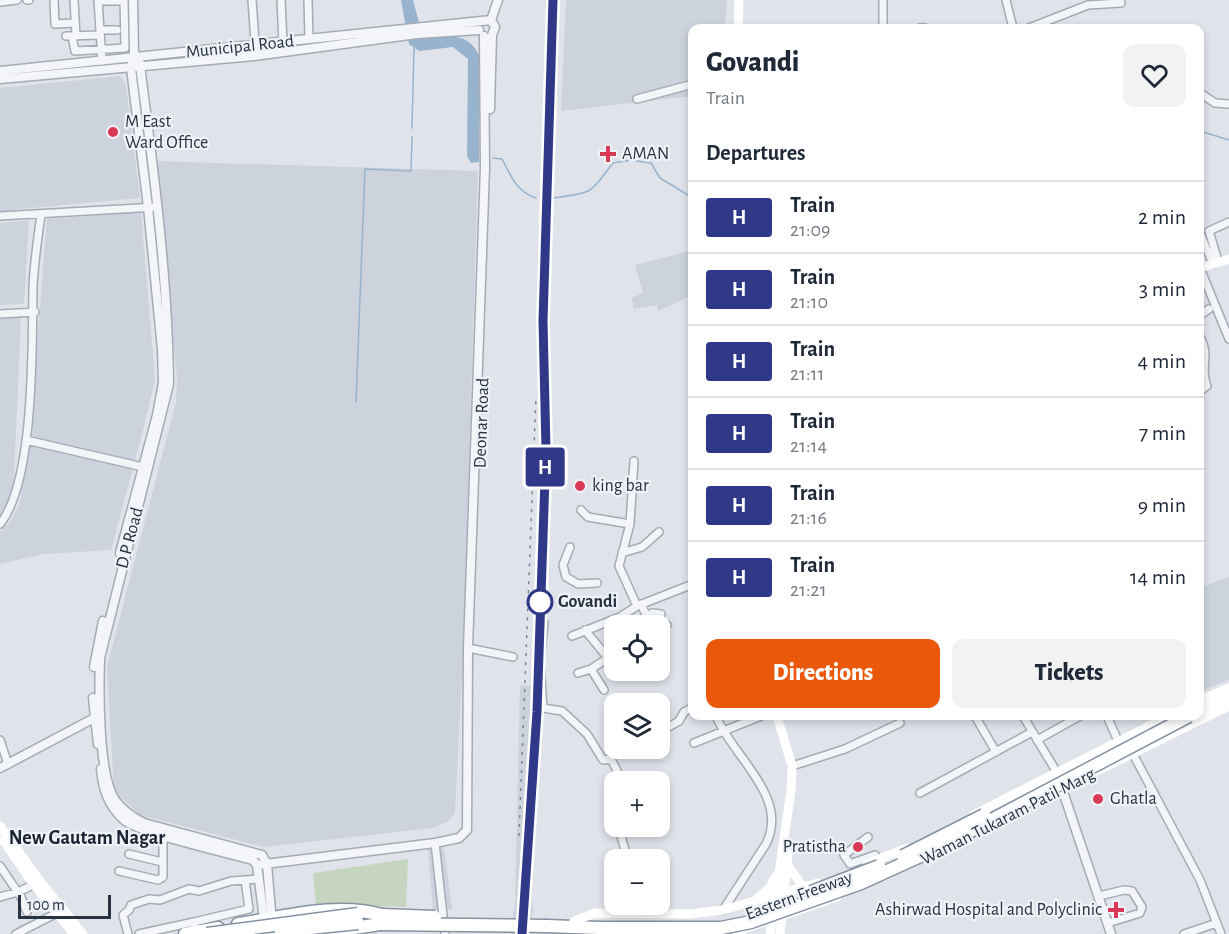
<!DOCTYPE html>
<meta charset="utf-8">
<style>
body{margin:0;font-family:"Alegreya Sans",sans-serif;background:#f2f2f3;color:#1f2937;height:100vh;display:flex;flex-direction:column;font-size:22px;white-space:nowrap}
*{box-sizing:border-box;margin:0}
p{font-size:20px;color:#747a83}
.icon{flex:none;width:33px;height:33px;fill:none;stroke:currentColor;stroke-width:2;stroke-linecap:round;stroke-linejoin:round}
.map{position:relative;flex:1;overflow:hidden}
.drawer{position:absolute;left:688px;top:24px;width:516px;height:696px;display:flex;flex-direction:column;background:#fff;border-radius:12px;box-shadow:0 3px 9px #0003}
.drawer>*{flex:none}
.badge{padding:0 12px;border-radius:4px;font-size:21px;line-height:39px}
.tools{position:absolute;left:604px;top:615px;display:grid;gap:12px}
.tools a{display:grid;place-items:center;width:66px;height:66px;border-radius:12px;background:#fff;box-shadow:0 3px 9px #0003;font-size:30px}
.scale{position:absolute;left:18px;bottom:15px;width:93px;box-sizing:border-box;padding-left:6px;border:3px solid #273243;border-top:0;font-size:16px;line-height:21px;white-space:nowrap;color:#273243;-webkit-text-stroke:4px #eff3f7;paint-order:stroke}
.map>.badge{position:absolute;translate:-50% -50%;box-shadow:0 0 0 3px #fff}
h2{padding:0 18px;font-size:22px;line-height:54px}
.round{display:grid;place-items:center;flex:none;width:63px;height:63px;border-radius:12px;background:#f2f2f3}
.head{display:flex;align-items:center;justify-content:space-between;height:102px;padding:0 18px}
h1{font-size:28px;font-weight:800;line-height:45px}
.button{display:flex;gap:12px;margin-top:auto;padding:12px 18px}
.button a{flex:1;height:69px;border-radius:12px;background:#ea580c;color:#fff;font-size:24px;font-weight:800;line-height:69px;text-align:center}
.button a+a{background:#f2f2f3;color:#1f2937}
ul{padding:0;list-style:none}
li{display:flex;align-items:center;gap:18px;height:72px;padding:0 18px;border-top:2px solid #e0e1e3}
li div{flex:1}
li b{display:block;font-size:22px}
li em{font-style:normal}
li .badge{min-width:66px;font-weight:700;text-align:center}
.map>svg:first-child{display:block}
.built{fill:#cdd3dc}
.green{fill:#c6d5c0}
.water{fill:#97b3cd}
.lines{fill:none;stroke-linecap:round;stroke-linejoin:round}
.stream{stroke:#97b3cd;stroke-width:1.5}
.minor-casing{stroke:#a5abb5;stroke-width:10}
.tertiary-casing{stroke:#a5abb5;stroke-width:11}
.motorway-casing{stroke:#8692a2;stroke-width:15}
.minor{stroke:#f3f5f8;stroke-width:7}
.tertiary{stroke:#f3f5f8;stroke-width:8}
.secondary{stroke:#fff;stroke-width:9}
.motorway{stroke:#fff;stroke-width:12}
.rail{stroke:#788495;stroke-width:1.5;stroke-dasharray:3 6;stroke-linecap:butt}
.motorway-bridge-casing{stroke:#8692a2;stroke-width:15;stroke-linecap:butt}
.motorway-bridge{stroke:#fff;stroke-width:12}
.line-casing{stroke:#fff;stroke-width:14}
.line{stroke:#303888;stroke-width:9}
.poi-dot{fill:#da3956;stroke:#eff3f7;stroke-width:2}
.stop-dot{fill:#fff;stroke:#303888;stroke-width:3}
.labels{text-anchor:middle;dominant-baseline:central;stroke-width:4.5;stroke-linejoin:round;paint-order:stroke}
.street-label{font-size:18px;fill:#273243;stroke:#eff3f7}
.poi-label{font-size:18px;fill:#273243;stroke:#eff3f7;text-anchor:start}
.stop-label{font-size:18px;font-weight:bold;fill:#273243;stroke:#eff3f7;text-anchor:start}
.neighbourhood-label{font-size:20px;font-weight:bold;fill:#192334;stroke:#eff3f7}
</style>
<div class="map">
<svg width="1229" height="934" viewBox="0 0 1229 934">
<rect width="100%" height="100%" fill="#e0e4ea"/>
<!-- built -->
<path class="built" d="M566,0H727L725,28H693V96L561,111Z
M120,76L126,85L140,198L0,211V88Z
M155,161L478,171L463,654L455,813L447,822L432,828L264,847L140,815L114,791L107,667L176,402L177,378Z
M141,212L155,379L144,427L111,550L44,554L0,564V531L9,523L19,505L29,445L47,219Z
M29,220L24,304L0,305V223Z
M693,250V295L658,311L657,305L634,309L631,298L643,293L635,265Z
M21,317L13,499L0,520V319Z
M1229,577V680L1200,691V588Z
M520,685L541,686L537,761L529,823V888L533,909L529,934H510L515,903Z
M428,848L444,849L452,909L433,910Z"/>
<!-- green -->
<path class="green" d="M408,859L406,907L344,905L316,908L313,873Z"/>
<!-- water -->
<path class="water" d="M401,0H413L423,37C446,36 468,31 479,55V162L471,163L467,156L468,59L453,47L419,51L409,44Z"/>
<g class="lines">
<!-- stream -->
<path class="stream" d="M412,128L414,48
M1200,131L1229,140
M493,158L502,159C511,176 516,191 536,198
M553,198C595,192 588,195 613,163L631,160L651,163L660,178L693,198
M356,402L365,169L411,171L412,137"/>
<!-- minor casing -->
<g class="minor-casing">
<path id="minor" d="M27,0H29
M54,0L55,24L75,23
M74,0L76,36
M98,0L102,61
M252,0L256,56
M281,0L283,42
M308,0L309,39
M883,0V28
M1006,0L1013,28
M98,1H124
M0,2L17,0
M920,28H925
M1029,28L1088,5L1121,3L1120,0
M100,30H117
M66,36L100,35
M72,36L75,51L125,48L124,0
M1200,93L1215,103L1229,104
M637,99L693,84
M0,216L156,207
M1200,233L1213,264
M1218,261L1209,231L1229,222
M1200,268L1229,339
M0,314L35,312
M1200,315L1209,309
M1200,337C1211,356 1199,368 1207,386L1200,391
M26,440L143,467
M634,461L630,524L619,566L637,606L693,584
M581,510L588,517L630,524
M0,524C35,481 32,343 33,287C34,262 38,238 41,214
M570,547L563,565L566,577L578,584L597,583
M622,553L642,547L659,532
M641,604L651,626
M645,617L652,613L661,614
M544,623L540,664L543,708L562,711L587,734L603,760L611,759L623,782
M585,630L608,658L591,669L604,690
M660,631L667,625
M572,636L620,617L637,606
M473,649L513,657
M578,673L591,669
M716,716C732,756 790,797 766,844L723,910
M975,716L996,752
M1023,716L1056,771
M1107,716L1118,741
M660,732L679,721L684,712L693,707
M0,740L8,764
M1037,740L1080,716
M694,743L761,716
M1133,754L1200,880L1221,934
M792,766L845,749L900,723
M920,793L1032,732
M618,826L628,860
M868,837L844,855L850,864L875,855
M435,843L445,934
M129,854L162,862
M0,866L21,897L27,912
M119,871L158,880L163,877V835
M1099,896L1124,890L1132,891L1142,907L1140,913L1108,923
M0,897L18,892L37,883
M194,922L249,909L245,880
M16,934L59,912
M128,934L123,915L129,910L131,905L149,899L160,900L189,889L199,891L231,881L259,879
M139,934L194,922L195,926
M1184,934L1217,923"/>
</g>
<!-- tertiary casing -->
<g class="tertiary-casing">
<path id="tertiary" d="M491,20L498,0
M134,53L139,58C153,165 168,276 169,384L100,658C99,689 98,775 115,800C123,811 132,817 144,823L262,855L267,864L273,934
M0,71L491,20
M0,79L254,56L417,34L479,30
M490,109L492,35L495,27L491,20
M120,553L157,415L163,383L162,349L148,207L131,68L134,53L133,0
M94,667L103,621
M93,698L98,744
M0,768L98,716
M101,769C103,789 108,805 123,819C138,833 228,853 253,860L257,865
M1056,771L1111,934
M257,865L435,843L459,838L467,830L468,648L485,168L484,36
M257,865L266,934"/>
</g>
<!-- motorway casing -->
<g class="motorway-casing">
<path id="motorway" d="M1200,710L1229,698
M238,924C285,917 336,902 382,915
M547,926L599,928
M185,934L218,928
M316,934L380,924"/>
</g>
<!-- minor -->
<use href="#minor" class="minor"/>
<!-- tertiary -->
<use href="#tertiary" class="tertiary"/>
<!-- secondary -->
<path class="secondary" d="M738,28L739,0
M1200,268L1229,259
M1200,700L1229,688
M1095,772L1229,706
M973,815L1169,716
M0,826L40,881L83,934
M3,840L34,885L74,934
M787,864L804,888
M867,864L907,848
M756,900L770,887L776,876
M574,921L595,913L690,914L723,910L818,883
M729,934L837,897
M770,934L791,791L792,766L777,716
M780,934L788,854"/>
<!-- motorway -->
<use href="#motorway" class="motorway"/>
<!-- rail -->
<path class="rail" d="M519,836L536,396
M522,934L537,712L546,449L543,321L553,0"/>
<!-- motorway-bridge casing -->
<g class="motorway-bridge-casing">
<path id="motorway-bridge" d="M903,856L984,815
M811,892L879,866
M382,915L435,917
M380,924L547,926
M599,928H721L751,922L861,883L940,847L1189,716
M281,931L358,923
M207,934L358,914"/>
</g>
<!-- motorway-bridge -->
<use href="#motorway-bridge" class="motorway-bridge"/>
</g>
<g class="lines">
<!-- line casing -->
<g class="line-casing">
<path id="line" d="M522,934L537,712L546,449L543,321L553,0"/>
</g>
<!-- line -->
<use href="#line" class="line"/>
</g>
<!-- markers -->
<g class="poi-dot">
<circle cx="113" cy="132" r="6"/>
<path d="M605 145h6v6h6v6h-6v6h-6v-6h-6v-6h6z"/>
<circle cx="580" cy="486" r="6"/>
<circle cx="1098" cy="799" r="6"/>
<circle cx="858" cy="847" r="6"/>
<path d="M1113 901h6v6h6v6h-6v6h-6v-6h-6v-6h6z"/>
</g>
<circle class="stop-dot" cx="540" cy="602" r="12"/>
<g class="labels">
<!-- street labels -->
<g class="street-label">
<text transform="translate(240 47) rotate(-6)">Municipal Road</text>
<text transform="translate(482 423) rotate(-88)">Deonar Road</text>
<text transform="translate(130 538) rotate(-75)">D P Road</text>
<text transform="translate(1008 817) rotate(-27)">Waman Tukaram Patil Marg</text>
<text transform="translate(799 896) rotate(-20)">Eastern Freeway</text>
</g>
<!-- poi labels -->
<g class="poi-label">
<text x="125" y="122">M East<tspan x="125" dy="21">Ward Office</tspan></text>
<text x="622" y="154">AMAN</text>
<text x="592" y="486">king bar</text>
<text x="1110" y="799">Ghatla</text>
<text x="846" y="847" text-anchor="end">Pratistha</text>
<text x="1102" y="910" text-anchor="end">Ashirwad Hospital and Polyclinic</text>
</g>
<!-- stop labels -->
<g class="stop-label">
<text x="558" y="602">Govandi</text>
</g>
<!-- neighbourhood labels -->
<g class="neighbourhood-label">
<text x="87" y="838">New Gautam Nagar</text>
</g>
</g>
</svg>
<div class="tools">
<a><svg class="icon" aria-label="locate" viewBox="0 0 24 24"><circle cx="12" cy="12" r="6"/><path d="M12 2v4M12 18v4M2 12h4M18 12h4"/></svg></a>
<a><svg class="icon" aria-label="layers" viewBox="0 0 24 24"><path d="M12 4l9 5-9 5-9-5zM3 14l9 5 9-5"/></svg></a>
<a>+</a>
<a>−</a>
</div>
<div class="scale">100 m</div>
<b class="badge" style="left:545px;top:467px;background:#303888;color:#fff">H</b>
<section class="drawer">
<div class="head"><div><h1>Govandi</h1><p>Train</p></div><a class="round"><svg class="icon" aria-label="heart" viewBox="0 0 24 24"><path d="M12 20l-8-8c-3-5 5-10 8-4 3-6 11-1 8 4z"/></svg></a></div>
<h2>Departures</h2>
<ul>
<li><span class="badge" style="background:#303888;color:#fff">H</span><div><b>Train</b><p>21:09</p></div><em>2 min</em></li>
<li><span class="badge" style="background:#303888;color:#fff">H</span><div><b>Train</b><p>21:10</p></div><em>3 min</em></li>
<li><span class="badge" style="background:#303888;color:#fff">H</span><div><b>Train</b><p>21:11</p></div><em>4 min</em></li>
<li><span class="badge" style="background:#303888;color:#fff">H</span><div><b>Train</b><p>21:14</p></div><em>7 min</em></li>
<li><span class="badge" style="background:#303888;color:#fff">H</span><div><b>Train</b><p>21:16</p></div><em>9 min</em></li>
<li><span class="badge" style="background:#303888;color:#fff">H</span><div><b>Train</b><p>21:21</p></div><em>14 min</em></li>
</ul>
<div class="button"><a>Directions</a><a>Tickets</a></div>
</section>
</div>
